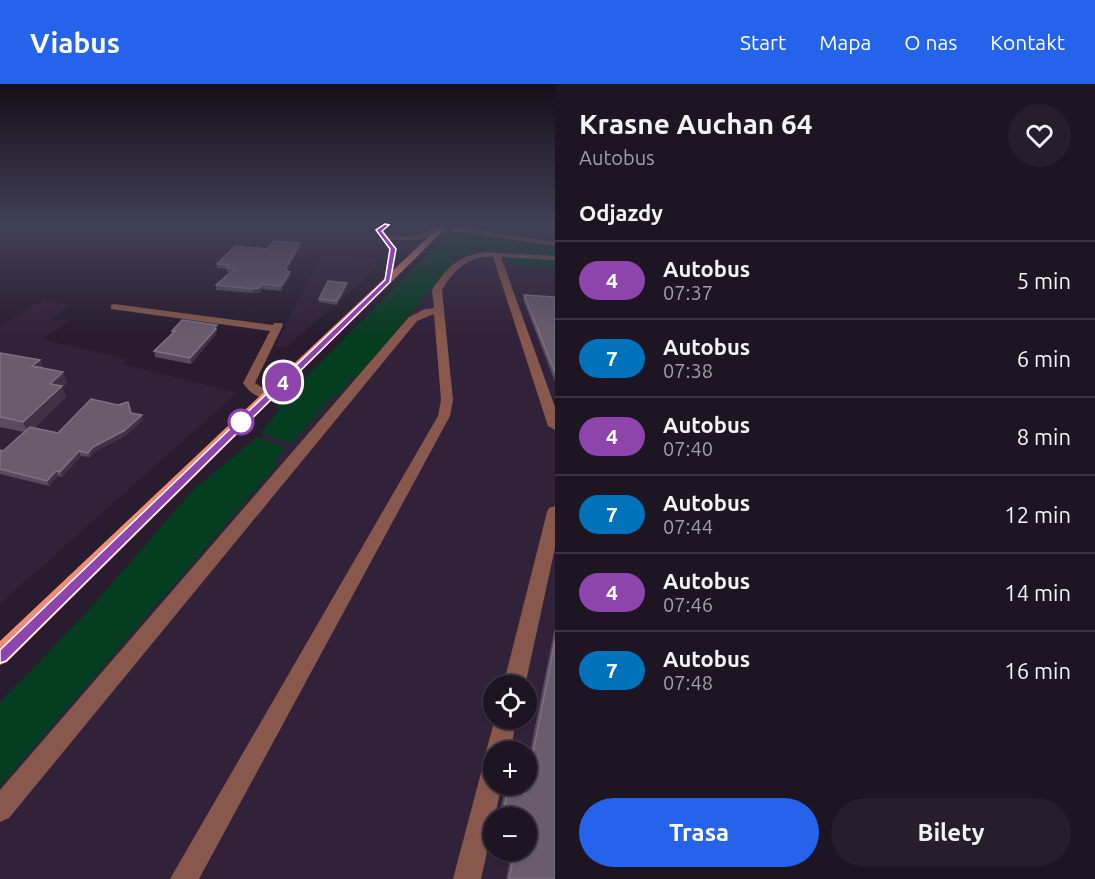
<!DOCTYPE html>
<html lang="pl">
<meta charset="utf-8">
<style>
body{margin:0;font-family:Ubuntu,sans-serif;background:#261e2a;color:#f1f3f6;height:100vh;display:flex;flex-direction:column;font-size:22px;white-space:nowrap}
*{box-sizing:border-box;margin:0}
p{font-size:20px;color:#a19fa5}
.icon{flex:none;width:33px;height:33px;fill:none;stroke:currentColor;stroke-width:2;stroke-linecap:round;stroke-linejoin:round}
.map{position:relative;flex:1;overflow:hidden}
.side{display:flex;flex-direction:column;background:#1e1522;width:540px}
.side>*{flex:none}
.badge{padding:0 12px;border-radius:20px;font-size:21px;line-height:39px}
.buttons{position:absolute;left:483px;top:591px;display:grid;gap:12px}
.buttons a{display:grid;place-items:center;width:54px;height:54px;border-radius:50%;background:#1e1522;box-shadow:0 2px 4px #0004,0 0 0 2px #3c3440;font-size:30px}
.map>.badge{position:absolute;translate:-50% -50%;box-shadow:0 0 0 3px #fff}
h2{padding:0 24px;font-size:22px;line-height:54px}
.round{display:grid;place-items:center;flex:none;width:63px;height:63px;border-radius:32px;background:#261e2a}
.summary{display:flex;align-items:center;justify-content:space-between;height:102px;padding:0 24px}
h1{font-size:28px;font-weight:700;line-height:45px}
.action{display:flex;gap:12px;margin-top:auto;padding:12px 24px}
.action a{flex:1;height:69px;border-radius:36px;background:#2563eb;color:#fff;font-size:24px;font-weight:700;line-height:69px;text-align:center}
.action a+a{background:#261e2a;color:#f1f3f6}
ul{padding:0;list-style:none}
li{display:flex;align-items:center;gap:18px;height:78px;padding:0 24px;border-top:2px solid #3c3440}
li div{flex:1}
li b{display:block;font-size:22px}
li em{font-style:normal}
li .badge{min-width:66px;font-weight:700;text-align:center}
header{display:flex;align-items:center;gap:36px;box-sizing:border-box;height:84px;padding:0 30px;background:#2563eb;color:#fff}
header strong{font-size:28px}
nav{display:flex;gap:33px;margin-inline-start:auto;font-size:21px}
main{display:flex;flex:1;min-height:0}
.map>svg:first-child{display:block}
.built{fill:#312139;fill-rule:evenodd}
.green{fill:#043d20}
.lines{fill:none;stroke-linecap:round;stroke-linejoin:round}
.minor-tunnel{stroke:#453a4b;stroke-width:8;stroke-dasharray:8 4;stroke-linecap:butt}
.minor{fill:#88584d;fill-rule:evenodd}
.major{fill:#ef8c75;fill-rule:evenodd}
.wall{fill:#594b5e}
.shaded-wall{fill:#3f3244}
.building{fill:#695c6d;stroke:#7d7182;stroke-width:1.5}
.line{fill:#8e44ad;stroke:#fff;stroke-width:1.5}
.stop-dot{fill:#fff;stroke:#8e44ad;stroke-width:3}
</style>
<header>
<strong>Viabus</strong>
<nav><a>Start</a><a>Mapa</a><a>O nas</a><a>Kontakt</a></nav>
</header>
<main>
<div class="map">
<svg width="555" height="795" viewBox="0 0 555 795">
<rect width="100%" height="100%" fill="#281c2e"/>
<!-- built -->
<path class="built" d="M461,143L555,152V795H0V628ZM494,602H526V634H494ZM494,668H526V700H494ZM494,734H526V766H494Z
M322,170L380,174L375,186L287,263L275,262Z
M44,216L71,221L51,234L70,237L43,255L126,275L122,280L237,309L0,520V241Z"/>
<!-- green -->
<path class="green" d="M457,148L555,163V172L484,168L457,174L357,293H353L335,314L332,313L291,360L261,349L280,324L277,322L448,150L457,151Z
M507,172L555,176V185L511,182Z
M257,353L286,364L274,378L278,380L0,702V618L87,528L193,406Z"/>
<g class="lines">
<!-- minor-tunnel -->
<path class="minor-tunnel" d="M428,141L455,145"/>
<!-- minor -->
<path class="minor" d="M382,141H390L382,146L385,150C405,155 420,150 439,144L443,146L418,156H390L397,165L392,197L388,200L384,197L389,165L374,146Z
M463,144L555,158V162L460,148Z
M485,168L555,172V176L501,173L555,323V346L548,342L493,173C469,171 454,186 442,206L453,316L450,332L199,795H170L438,332L441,316L434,230L417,237L9,734L0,738V706L409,233L425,225L434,224L432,206C447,183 458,172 485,168Z
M114,220L273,241L274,239H282L283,241L255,299L275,312L273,315C262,317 249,309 243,299L270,247L111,225V221Z
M555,422V464L525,602H503L547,428L549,424Z
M495,634H517L510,668H494V700H502L481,795H453L482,685L486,677L489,675L486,668Z"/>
<!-- major -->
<path class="major" d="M441,141H449L7,578L0,581V557Z
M455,143L466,144L467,146L463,148L452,147Z"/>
</g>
<!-- wall -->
<path class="wall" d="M300,163L287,187L290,192L281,207L262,205L260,209H253L216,206V201L230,188H227V185L217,184V180L267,165Z
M347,203L337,221L319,218V215Z
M524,211L555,213V298L523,215Z
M217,246L216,248V250L191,280L155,273L154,267L172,250V247Z
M0,269L40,276L43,284L67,299L62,303L66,313L34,344L58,349L131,329L142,331L143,336L125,352L94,368L90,373L81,372L62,393L58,392L49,402L0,390V366L3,367L24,348L0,343Z
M555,543V795H506L512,766H526V734H499L505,704L509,701L522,709L524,700H526V688Z"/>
<!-- shaded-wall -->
<path class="shaded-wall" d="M300,159V163L286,188V184Z
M290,188V192L281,207V202Z
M347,199V203L337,221V217Z
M262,200V205L260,209H253V205Z
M217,241V246L216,248V250L191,280L190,274Z
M40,276L44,287L32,282Z
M63,288L67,299L62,303L66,313L28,349L23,338L50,300Z
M142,331L143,336L125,352L94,368L90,373L88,369L93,363Z
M79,367L81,372L62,393L60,388Z
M56,387L58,392L49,402L47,397Z"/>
<!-- building -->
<path class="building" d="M273,157L300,159L286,184V187L290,188L281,202L262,200L259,204L253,205L216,201L234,185L227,184L229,181L217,180L235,162L267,165Z
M328,197L347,199L337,217L319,215Z
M524,211L555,213V289Z
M182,236L217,241L214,244L216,245L190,274L154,267L175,247H172Z
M0,269L40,276L32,282L63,288L50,300L62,302L23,338L0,333Z
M91,315L118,321L128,318L131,329L142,331L124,347L93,363L88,369L79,367L60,388L56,387L47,397L0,385V366L3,367L30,343L58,349Z
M555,556V795H509L515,766H526V734H502L509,701L525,710Z"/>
<!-- sky -->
<linearGradient id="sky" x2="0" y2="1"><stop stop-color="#160f19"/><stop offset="0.56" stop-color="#424057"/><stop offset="1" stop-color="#424057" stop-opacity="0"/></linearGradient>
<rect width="555" height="252" fill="url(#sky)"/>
<!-- line -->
<path class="line" d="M385,140L389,141L382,147L396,165L390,198L6,577L0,579V566L385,196L390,165L376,146Z"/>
<!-- markers -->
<circle class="stop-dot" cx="241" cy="338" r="12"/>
</svg>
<div class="buttons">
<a><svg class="icon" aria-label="locate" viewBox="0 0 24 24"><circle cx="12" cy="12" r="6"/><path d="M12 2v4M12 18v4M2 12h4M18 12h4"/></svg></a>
<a>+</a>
<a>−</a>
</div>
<b class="badge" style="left:283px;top:298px;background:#8e44ad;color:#fff">4</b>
</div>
<section class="side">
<div class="summary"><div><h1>Krasne Auchan 64</h1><p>Autobus</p></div><a class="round"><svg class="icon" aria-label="heart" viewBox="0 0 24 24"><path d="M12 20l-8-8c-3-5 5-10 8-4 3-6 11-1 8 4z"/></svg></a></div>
<h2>Odjazdy</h2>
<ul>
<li><span class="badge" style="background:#8e44ad;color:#fff">4</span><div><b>Autobus</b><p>07:37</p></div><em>5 min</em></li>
<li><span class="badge" style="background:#0072bc;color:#fff">7</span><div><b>Autobus</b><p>07:38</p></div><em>6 min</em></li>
<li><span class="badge" style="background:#8e44ad;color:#fff">4</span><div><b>Autobus</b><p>07:40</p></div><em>8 min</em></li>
<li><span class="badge" style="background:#0072bc;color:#fff">7</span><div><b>Autobus</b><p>07:44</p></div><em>12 min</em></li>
<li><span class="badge" style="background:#8e44ad;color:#fff">4</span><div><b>Autobus</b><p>07:46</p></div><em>14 min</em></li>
<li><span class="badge" style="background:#0072bc;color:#fff">7</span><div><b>Autobus</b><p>07:48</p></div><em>16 min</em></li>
</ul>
<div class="action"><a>Trasa</a><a>Bilety</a></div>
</section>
</main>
